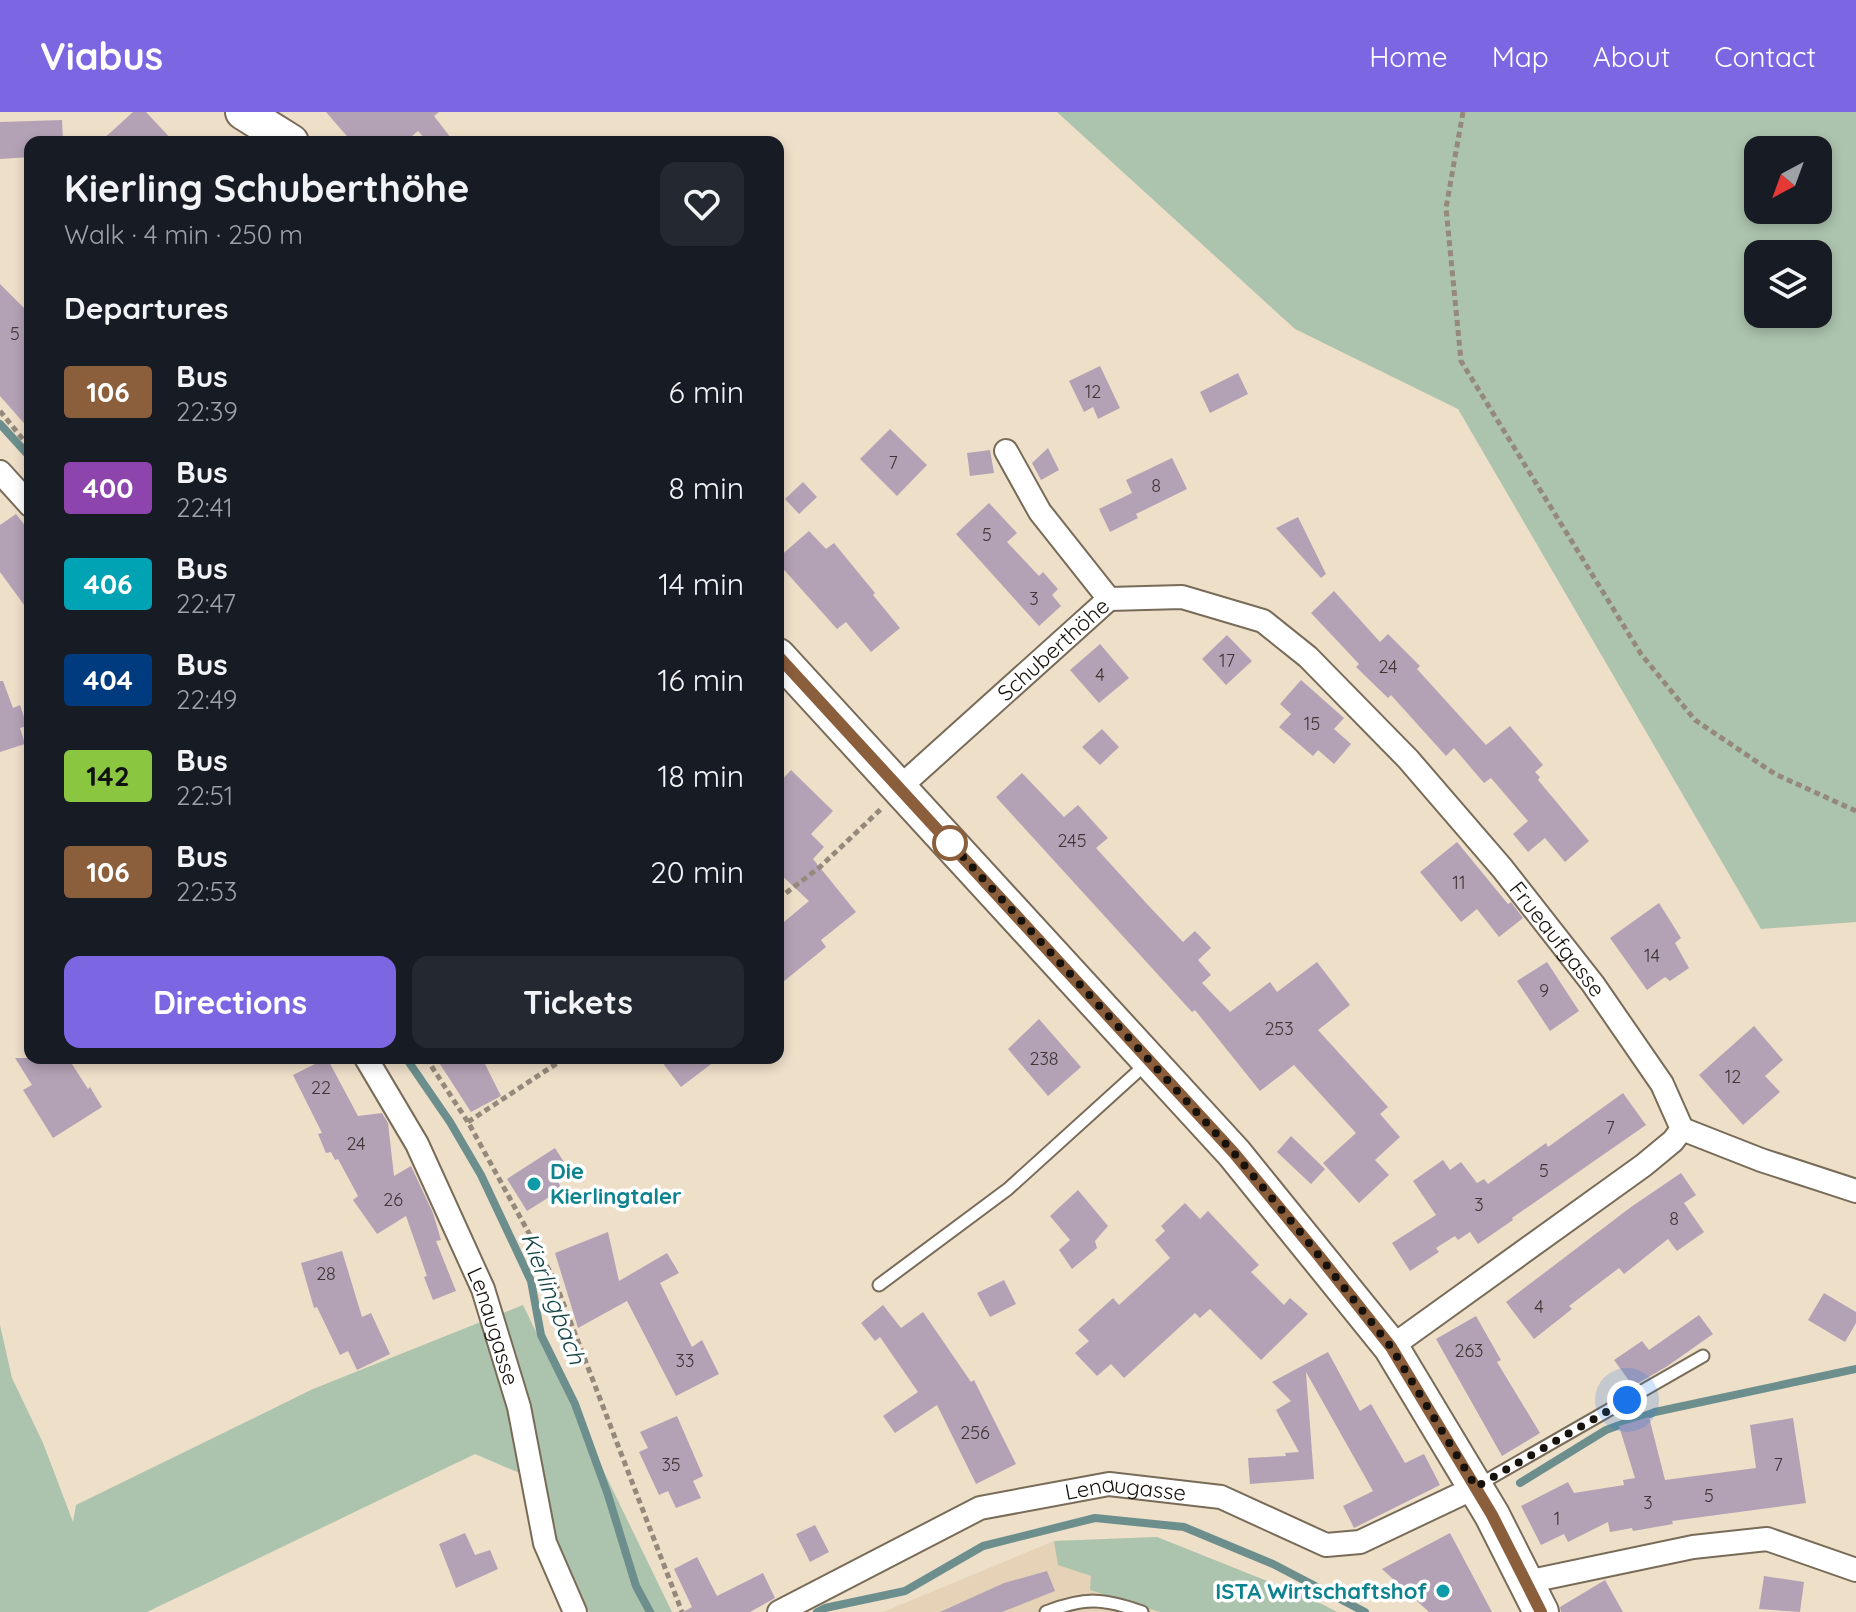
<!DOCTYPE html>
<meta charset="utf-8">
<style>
body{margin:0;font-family:Quicksand,sans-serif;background:#242831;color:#f1f3f6;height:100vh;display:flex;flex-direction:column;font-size:30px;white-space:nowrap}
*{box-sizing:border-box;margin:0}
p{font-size:26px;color:#9ea1a6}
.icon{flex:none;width:44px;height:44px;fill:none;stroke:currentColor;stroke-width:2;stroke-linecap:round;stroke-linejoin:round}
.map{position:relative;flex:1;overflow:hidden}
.details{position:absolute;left:24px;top:24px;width:760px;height:928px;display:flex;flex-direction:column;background:#171b24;border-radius:16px;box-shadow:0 4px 12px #0003}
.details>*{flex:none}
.badge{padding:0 16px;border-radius:6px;font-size:28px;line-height:52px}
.needle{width:52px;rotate:221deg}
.buttons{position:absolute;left:1744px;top:24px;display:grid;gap:16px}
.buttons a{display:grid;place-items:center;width:88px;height:88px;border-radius:16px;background:#171b24;box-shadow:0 4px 12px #0003;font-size:40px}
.you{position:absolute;width:40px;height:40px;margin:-20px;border:6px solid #fff;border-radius:50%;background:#1a73e8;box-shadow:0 0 0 12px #1a73e833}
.map>.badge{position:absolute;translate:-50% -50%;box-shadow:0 0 0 4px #fff}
h2{padding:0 40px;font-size:30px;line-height:72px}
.round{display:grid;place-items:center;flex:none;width:84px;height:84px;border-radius:16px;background:#242831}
.summary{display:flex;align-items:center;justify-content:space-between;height:136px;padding:0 40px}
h1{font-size:38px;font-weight:700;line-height:60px}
.button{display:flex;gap:16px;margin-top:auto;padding:16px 40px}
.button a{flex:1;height:92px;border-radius:16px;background:#7c66e2;color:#fff;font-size:32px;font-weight:700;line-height:92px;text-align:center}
.button a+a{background:#242831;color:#f1f3f6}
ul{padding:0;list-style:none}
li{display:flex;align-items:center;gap:24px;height:96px;padding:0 40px}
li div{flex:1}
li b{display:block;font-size:30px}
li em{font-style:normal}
li .badge{min-width:88px;font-weight:700;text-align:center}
header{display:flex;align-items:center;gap:48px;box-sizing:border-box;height:112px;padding:0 40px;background:#7c66e2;color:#fff}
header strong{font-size:38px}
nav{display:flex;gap:44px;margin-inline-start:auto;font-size:28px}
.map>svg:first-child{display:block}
.built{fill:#e6d2b6}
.green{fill:#acc3ad;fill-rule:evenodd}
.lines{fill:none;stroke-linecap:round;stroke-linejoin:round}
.stream{stroke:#6c8f8e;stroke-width:8}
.building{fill:#b3a2b5}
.lane-casing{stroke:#786b58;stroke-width:15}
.street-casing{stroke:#786b58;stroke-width:26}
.primary-casing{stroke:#786b58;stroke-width:38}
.path{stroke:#94897a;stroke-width:5;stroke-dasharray:6 4;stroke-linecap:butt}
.lane{stroke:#fff;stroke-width:11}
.street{stroke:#fff;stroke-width:22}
.primary{stroke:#fff;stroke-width:34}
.line-casing{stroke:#fff;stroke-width:18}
.line{stroke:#8b5e3c;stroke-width:12}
.walk{stroke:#17120b;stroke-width:8;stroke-dasharray:0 14.4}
.stop-dot{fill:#fff;stroke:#8b5e3c;stroke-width:4}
.culture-dot{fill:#0f9aa8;stroke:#fff;stroke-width:3}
.labels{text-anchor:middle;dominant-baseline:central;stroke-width:7;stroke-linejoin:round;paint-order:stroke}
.number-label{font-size:18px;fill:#3e3636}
.street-label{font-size:22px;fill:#17120b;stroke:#fff}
.culture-label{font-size:22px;font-weight:bold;fill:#0d838f;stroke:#fff;text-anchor:start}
.water-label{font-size:24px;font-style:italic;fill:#134344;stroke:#fff}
</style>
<header>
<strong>Viabus</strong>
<nav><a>Home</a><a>Map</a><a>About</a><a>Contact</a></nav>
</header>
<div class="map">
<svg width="1856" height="1500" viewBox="0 0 1856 1500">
<rect width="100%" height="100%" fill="#eedfc9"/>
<!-- built -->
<path class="built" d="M1157,1425L1312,1487L1337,1500H883L1054,1429Z"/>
<!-- green -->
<path class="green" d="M1057,0H1856V810L1761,817L1458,297L1295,217ZM1818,38V98H1758V38ZM1818,142V202H1758V142Z
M523,1193L672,1500H589L522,1362L475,1342L147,1500H0V1213L12,1266L43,1331L73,1410L76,1393L313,1277Z
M1157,1425L1312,1487L1337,1500H1160L1090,1478L1091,1464L1058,1453L1054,1429Z"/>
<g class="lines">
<!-- stream -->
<path class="stream" d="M0,312L30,345
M406,946L450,1010L481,1063L531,1169L541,1223L575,1292L608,1383L636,1474L650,1500
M1520,1371L1606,1318L1655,1300L1856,1257
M817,1500L825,1496L905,1479L983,1434L1095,1406L1184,1415L1273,1452L1365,1500"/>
</g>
<!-- building -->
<path class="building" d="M133,0H146L174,30H100Z
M326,0H439L434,4L454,30H428L418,19L405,30H352Z
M62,8L63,30H30V45L0,47V10Z
M0,172L30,202V318L0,284Z
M1100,254L1120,296L1098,307L1093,295L1084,300L1069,269Z
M1238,261L1248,282L1210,301L1200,280Z
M890,317L927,353L897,384L860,347Z
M1048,336L1059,358L1041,368L1032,351Z
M990,338L994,361L970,364L967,341Z
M1172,346L1187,377L1136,402L1138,406L1110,420L1099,397L1132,381L1126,368Z
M803,370L817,385L799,402L785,387Z
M989,391L1017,421L1007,430L1039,464L1043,460L1058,477L1052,483L1061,494L1039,514L956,422Z
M16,402L30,420V501L0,460V413Z
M1298,405L1326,462L1321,466L1276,416Z
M809,419L826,437L834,431L875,481L873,483L900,516L871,540L846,510L837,517L778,451V446Z
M1334,479L1380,530L1388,522L1420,554L1417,557L1486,633L1510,614L1543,653L1535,660L1540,665L1538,668L1589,729L1565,750L1545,726L1528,740L1513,722L1528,709L1491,666L1484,671L1454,636L1446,644L1391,583L1388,586L1356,555L1359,552L1311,501Z
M1227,523L1252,549L1226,573L1202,547Z
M1100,532L1129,566L1099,591L1070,558Z
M1301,568L1344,606L1334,617L1351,632L1334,652L1318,638L1313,644L1279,615L1291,602L1280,592Z
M0,569H3L13,596L20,593L27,614L20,616L25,632L0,640Z
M1102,617L1119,635L1100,653L1082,635Z
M791,658L833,699L811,722L824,735L813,747L856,800L821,828L826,835L778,874V815L809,789L778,760V672Z
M1022,661L1064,705L1078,693L1108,726L1096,736L1147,792L1183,830L1195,819L1211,836L1198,848L1211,863L1202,871L1230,900L1270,870L1277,880L1317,850L1350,893L1318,918L1388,995L1380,1002L1400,1025L1375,1048L1389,1063L1359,1091L1323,1051L1356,1021L1294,953L1260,979L1195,898L1192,900L996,685Z
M1457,730L1508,792L1511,790L1523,806L1499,825L1477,797L1461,810L1420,760Z
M1659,791L1681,826L1675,831L1689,856L1670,869L1665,865L1647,878L1610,826Z
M1547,850L1579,899L1550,919L1517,869Z
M1039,907L1081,955L1048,984L1008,937Z
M1754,914L1783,948L1765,964L1780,980L1743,1013L1699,963Z
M15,946H68L88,977L90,975L102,995L53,1026L23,978L32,973Z
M327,946L358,1004L382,1001L388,1011L394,1064L411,1054L433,1101L441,1128L436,1129L456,1179L433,1188L424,1165L427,1164L406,1104L377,1122L353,1088L358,1084L338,1047L335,1048L331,1040L326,1041L318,1022L322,1021L293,963Z
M436,946H482L501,984L471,1000Z
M659,946H719L681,975Z
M1623,981L1646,1013L1512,1106L1513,1108L1478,1132L1470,1120L1458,1128L1455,1124L1436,1136L1439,1140L1410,1159L1392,1131L1436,1103L1413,1069L1443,1048L1450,1058L1461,1050L1477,1071L1484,1067L1488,1072L1546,1031L1548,1035Z
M1291,1024L1325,1057L1311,1072L1277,1040Z
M555,1036L567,1055L554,1063L562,1077L527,1099L507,1067Z
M1681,1061L1696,1083L1684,1091L1704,1120L1677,1139L1668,1127L1624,1162L1619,1156L1569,1194L1572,1197L1534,1227L1506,1190L1631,1095Z
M1078,1078L1108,1114L1095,1129L1097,1136L1072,1157L1059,1138L1070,1128L1050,1104Z
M1185,1091L1200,1107L1208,1099L1259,1153L1251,1160L1284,1193L1290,1186L1308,1202L1261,1248L1210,1197L1200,1206L1195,1201L1124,1266L1111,1252L1097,1264L1075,1241L1089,1229L1078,1218L1113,1186L1119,1193L1170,1146L1155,1128L1165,1119L1161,1114Z
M608,1120L619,1169L667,1141L679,1161L660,1171L692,1235L702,1228L719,1262L676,1284L627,1189L578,1216L555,1141Z
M342,1139L362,1205L371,1201L390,1242L357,1258L348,1239L340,1243L317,1195L314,1196L301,1151Z
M1004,1168L1016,1192L990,1205L977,1181Z
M1824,1181L1856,1200V1211L1845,1230L1808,1208Z
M883,1193L901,1216L923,1200L971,1270L974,1268L1016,1352L976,1372L937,1293L895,1321L883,1304L918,1280L880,1225L875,1229L861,1211Z
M1699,1203L1713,1222L1666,1255L1633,1274L1614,1248L1642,1229L1649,1238Z
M1476,1204L1501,1248L1497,1250L1540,1321L1502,1344L1436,1227Z
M1328,1240L1360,1299L1371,1292L1405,1351L1424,1342L1440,1373L1354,1416L1343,1394L1373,1379L1306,1260L1314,1367L1250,1372L1248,1346L1286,1344L1285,1341L1299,1340L1276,1298L1291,1289L1272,1270Z
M677,1304L703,1364L693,1369L701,1386L676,1396L668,1379L659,1383L639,1340L648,1336L640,1320Z
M1649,1305L1665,1368L1756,1356L1750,1313L1793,1306L1806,1391L1672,1409L1673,1412L1633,1419L1632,1416L1610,1420L1608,1410L1568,1430L1564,1422L1541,1433L1521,1394L1568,1370L1574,1381L1624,1373L1623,1368L1635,1366L1619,1314Z
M815,1413L829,1440L810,1450L796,1422Z
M465,1421L475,1443L490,1438L498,1457L456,1476L439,1432Z
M1450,1421L1492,1500H1429L1382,1457Z
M697,1445L717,1484L763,1461L775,1486L750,1500H683L692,1495L674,1457Z
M1047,1459L1055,1479L1002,1500H940L1004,1471Z
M1764,1464L1804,1470L1800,1500L1759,1497Z
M1605,1468L1623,1500H1561L1560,1495Z"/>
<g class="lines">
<!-- lane casing -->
<g class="lane-casing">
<path id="lane" d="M879,1173L1008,1077L1146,952
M1480,1372L1703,1244
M1046,1500C1085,1485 1104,1486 1142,1500"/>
</g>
<!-- street casing -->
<g class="street-casing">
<g id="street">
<path d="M0,360L30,393"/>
<path id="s1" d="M1109,487L1182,485L1263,509L1308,545L1408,647L1502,756L1593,872L1662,972L1682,1017L1673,1029L1644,1053L1391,1235"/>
<path id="s2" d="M900,675L1109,487L1040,400L1006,339"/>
<path id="s3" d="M366,946L417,1032L483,1177L519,1295L545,1431L575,1500"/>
<path d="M1682,1017L1761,1048L1856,1079"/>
<path d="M1526,1470L1693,1435L1767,1427L1856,1458"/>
<path id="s4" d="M779,1500L980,1396L1109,1372L1221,1385L1326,1433L1360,1430L1476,1375"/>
</g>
</g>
<!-- primary casing -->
<g class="primary-casing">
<path id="primary" d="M243,0L291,30
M778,544L1234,1041L1391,1235L1492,1403L1541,1500"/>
</g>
<!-- path -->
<path class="path" d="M1463,0L1446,96L1461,249L1641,542L1695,608L1775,662L1856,699
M0,299L30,336
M778,787L820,755L881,697
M426,946L468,1010L554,1167L682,1500
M468,1010L565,946"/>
<!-- lane -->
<use href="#lane" class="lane"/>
<!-- street -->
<use href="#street" class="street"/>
<!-- primary -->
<use href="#primary" class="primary"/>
</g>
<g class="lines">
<!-- line casing -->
<g class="line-casing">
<path id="line" d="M778,544L1234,1041L1319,1144L1391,1235L1492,1403L1541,1500"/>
</g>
<!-- line -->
<use href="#line" class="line"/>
<!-- walk -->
<path class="walk" d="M950,731L942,722L1234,1041L1301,1121L1391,1235L1476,1375L1627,1288"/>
</g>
<!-- markers -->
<circle class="stop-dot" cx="950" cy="731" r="16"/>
<g class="culture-dot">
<circle cx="534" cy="1072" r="8"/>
<circle cx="1443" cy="1479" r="8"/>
</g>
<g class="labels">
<!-- number labels -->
<g class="number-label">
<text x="15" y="221">5</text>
<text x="1093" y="279">12</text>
<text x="893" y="350">7</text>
<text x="1156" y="373">8</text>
<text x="987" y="422">5</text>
<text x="1034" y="486">3</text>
<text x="1227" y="548">17</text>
<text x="1388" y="554">24</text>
<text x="1100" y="562">4</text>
<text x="1312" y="611">15</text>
<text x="1072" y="728">245</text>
<text x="1459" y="770">11</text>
<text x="1652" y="843">14</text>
<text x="1544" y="878">9</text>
<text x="1279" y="916">253</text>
<text x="1044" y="946">238</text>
<text x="1733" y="964">12</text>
<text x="321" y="975">22</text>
<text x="1610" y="1015">7</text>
<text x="356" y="1031">24</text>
<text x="1544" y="1058">5</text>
<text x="393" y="1087">26</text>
<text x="1479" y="1092">3</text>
<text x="1674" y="1106">8</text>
<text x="326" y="1161">28</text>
<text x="1539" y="1194">4</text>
<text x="1469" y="1238">263</text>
<text x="685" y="1248">33</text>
<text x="975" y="1320">256</text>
<text x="671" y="1352">35</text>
<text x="1778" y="1352">7</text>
<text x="1709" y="1383">5</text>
<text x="1648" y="1390">3</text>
<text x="1557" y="1406">1</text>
</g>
<!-- street labels -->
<g class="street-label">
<text stroke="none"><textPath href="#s2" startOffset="206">Schuberthöhe</textPath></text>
<text stroke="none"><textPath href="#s1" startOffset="592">Frueaufgasse</textPath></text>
<text stroke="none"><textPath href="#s3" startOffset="298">Lenaugasse</textPath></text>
<text stroke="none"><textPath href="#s4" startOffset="374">Lenaugasse</textPath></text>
</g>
<!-- culture labels -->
<g class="culture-label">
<text x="550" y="1059">Die<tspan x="550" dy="25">Kierlingtaler</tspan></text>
<text x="1427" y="1479" text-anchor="end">ISTA Wirtschaftshof</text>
</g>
<!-- water labels -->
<g class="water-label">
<text transform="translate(554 1186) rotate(69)">Kierlingbach</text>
</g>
</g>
</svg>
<div class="buttons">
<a><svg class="needle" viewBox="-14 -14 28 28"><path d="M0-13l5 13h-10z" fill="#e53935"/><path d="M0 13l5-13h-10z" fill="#9ea1a6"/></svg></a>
<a><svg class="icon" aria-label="layers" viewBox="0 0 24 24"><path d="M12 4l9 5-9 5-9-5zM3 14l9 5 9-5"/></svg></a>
</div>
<div class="you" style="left:1627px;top:1288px"></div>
<section class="details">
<div class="summary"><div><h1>Kierling Schuberthöhe</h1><p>Walk · 4 min · 250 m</p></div><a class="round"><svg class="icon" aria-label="heart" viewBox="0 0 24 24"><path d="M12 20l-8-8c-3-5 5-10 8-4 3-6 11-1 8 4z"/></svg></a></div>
<h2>Departures</h2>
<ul>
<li><span class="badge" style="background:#8b5e3c;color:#fff">106</span><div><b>Bus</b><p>22:39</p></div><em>6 min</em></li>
<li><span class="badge" style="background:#8e44ad;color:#fff">400</span><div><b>Bus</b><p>22:41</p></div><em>8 min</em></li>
<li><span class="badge" style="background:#00a3b4;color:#fff">406</span><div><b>Bus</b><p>22:47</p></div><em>14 min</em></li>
<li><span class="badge" style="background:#003b80;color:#fff">404</span><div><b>Bus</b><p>22:49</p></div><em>16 min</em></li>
<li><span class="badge" style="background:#8bc640;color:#111">142</span><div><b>Bus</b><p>22:51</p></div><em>18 min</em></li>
<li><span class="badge" style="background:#8b5e3c;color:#fff">106</span><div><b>Bus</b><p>22:53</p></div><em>20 min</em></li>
</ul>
<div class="button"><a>Directions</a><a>Tickets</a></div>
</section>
</div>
